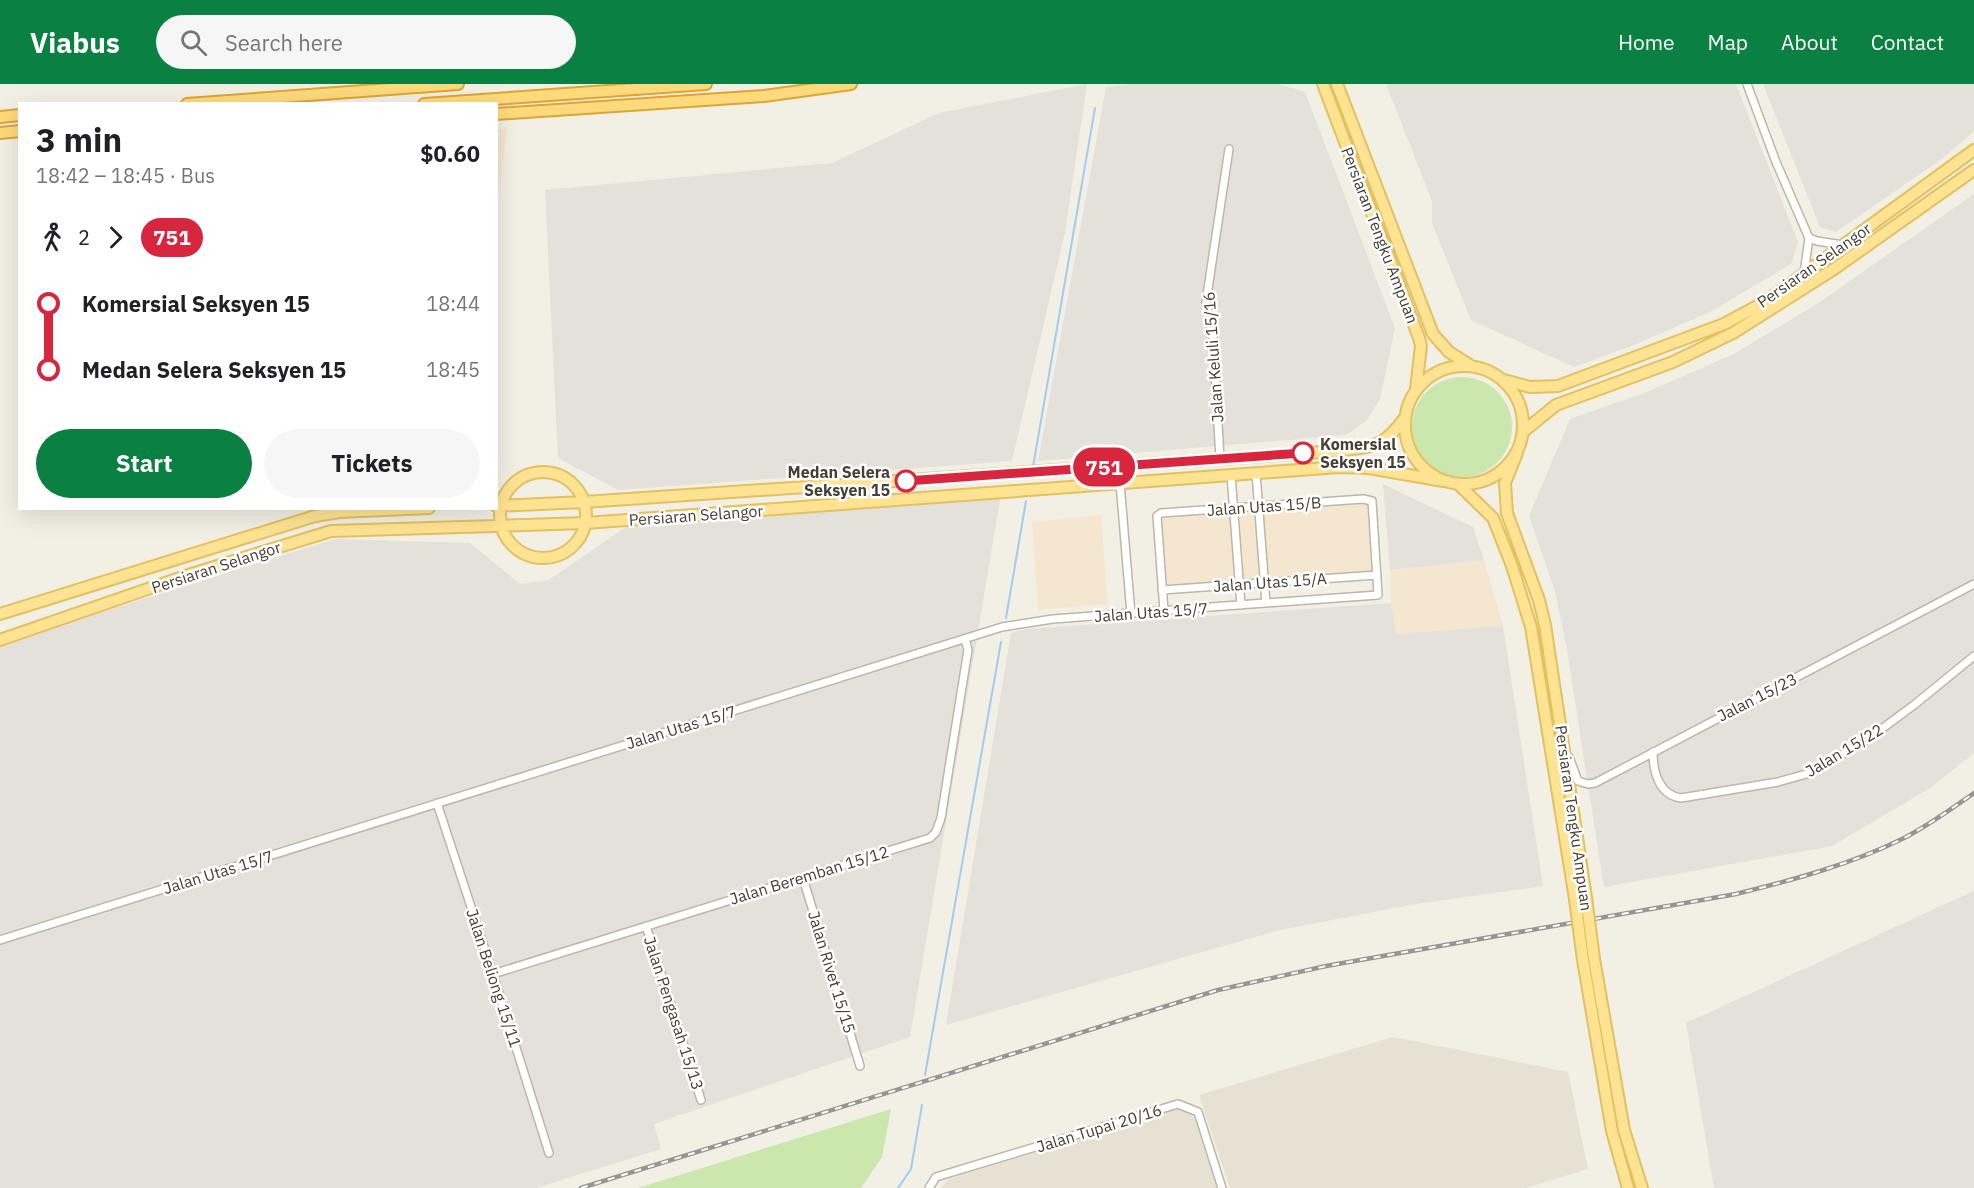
<!DOCTYPE html>
<meta charset="utf-8">
<style>
body{margin:0;font-family:"IBM Plex Sans",sans-serif;background:#f6f6f6;color:#202124;height:100vh;display:flex;flex-direction:column;font-size:22px;white-space:nowrap}
*{box-sizing:border-box;margin:0}
p{font-size:20px;color:#757577}
.icon{flex:none;width:33px;height:33px;fill:none;stroke:currentColor;stroke-width:2;stroke-linecap:round;stroke-linejoin:round}
.map{position:relative;flex:1;overflow:hidden}
.panel{position:absolute;left:18px;top:18px;width:480px;height:408px;display:flex;flex-direction:column;background:#fff;border-radius:0px;box-shadow:0 6px 24px #0002}
.panel>*{flex:none}
.badge{padding:0 12px;border-radius:20px;font-size:21px;line-height:39px}
.map>.badge{position:absolute;translate:-50% -50%;box-shadow:0 0 0 3px #fff}
.legs{display:flex;align-items:center;gap:9px;height:66px;padding:0 18px;font-size:20px}
.legs p{margin-inline-start:auto}
.overview{display:flex;align-items:center;justify-content:space-between;height:102px;padding:0 18px}
h1{font-size:33px;font-weight:700;line-height:45px}
.button{display:flex;gap:12px;margin-top:auto;padding:12px 18px}
.button a{flex:1;height:69px;border-radius:36px;background:#0b8043;color:#fff;font-size:24px;font-weight:700;line-height:69px;text-align:center}
.button a+a{background:#f6f6f6;color:#202124}
ul{padding:0 18px;list-style:none}
li{display:flex;align-items:center;gap:21px;height:66px;font-size:22px}
li i{display:grid;place-items:center;width:9px;height:100%;margin:0 8px;background:currentColor}
li i::after{content:'';width:15px;height:15px;margin:-8px;border:4px solid;border-radius:50%;background:#fff}
li p{margin-inline-start:auto}
li:first-child i{background:linear-gradient(#0000 50%,currentColor 0)}
li:last-child i{background:linear-gradient(currentColor 50%,#0000 0)}
header{display:flex;align-items:center;gap:36px;box-sizing:border-box;height:84px;padding:0 30px;background:#0b8043;color:#fff}
header strong{font-size:28px}
nav{display:flex;gap:33px;margin-inline-start:auto;font-size:21px}
.search{width:420px;height:54px;background:#f6f6f6;display:flex;align-items:center;gap:15px;box-sizing:border-box;padding:0 21px;border-radius:33px;color:#757577;font-size:22px}
.map>svg:first-child{display:block}
.residential{fill:#e6e1d3}
.commercial{fill:#f5e6cf}
.industrial{fill:#e4e0da}
.green{fill:#cbe7ad}
.lines{fill:none;stroke-linecap:round;stroke-linejoin:round}
.stream{stroke:#a0ccf0;stroke-width:2}
.minor-casing{stroke:#beb7a7;stroke-width:10}
.primary-casing{stroke:#e3c162;stroke-width:14}
.trunk-casing{stroke:#dda534;stroke-width:14}
.minor{stroke:#fff;stroke-width:7}
.primary{stroke:#fee392;stroke-width:10}
.trunk{stroke:#feda7c;stroke-width:10}
.rail-casing{stroke:#959595;stroke-width:4.5}
.rail{stroke:#fff;stroke-width:2;stroke-dasharray:7;stroke-linecap:butt}
.primary-bridge-casing{stroke:#e3c162;stroke-width:14;stroke-linecap:butt}
.primary-bridge{stroke:#fee392;stroke-width:10}
.line-1-casing{stroke:#fff;stroke-width:14}
.line-1{stroke:#d7263d;stroke-width:9}
.stop-1-dot{fill:#fff;stroke:#d7263d;stroke-width:3}
.labels{text-anchor:middle;dominant-baseline:central;stroke-width:5;stroke-linejoin:round;paint-order:stroke}
.street-label{font-size:16px;fill:#453f34;stroke:#fff}
.stop-label{font-size:16px;font-weight:bold;fill:#453f34;stroke:#fff;text-anchor:start}
</style>
<header>
<strong>Viabus</strong>
<div class="search"><svg class="icon" aria-label="search" viewBox="0 0 24 24"><circle cx="10" cy="10" r="6"/><path d="M15 15l6 6"/></svg>Search here</div>
<nav><a>Home</a><a>Map</a><a>About</a><a>Contact</a></nav>
</header>
<div class="map">
<svg width="1974" height="1104" viewBox="0 0 1974 1104">
<rect width="100%" height="100%" fill="#f2efe5"/>
<!-- residential -->
<path class="residential" d="M1393,953L1568,988L1588,1085L1526,1104H1230L1199,1011Z
M1177,1025L1185,1027L1195,1034L1217,1104H940L949,1095Z"/>
<!-- commercial -->
<path class="commercial" d="M497,45H507L499,108L497,111Z
M1363,418L1368,419L1374,488L1165,502L1160,433Z
M1101,431L1108,520L1038,526L1032,438Z
M1484,476L1503,542L1396,550L1391,519L1390,486Z"/>
<!-- industrial -->
<path class="industrial" d="M1087,0L1065,148L1012,377L618,406L558,374L545,106L832,79L939,29Z
M1129,0H1278L1305,8L1395,244L1380,315L1366,337L1346,351L1038,377L1106,3Z
M1386,0H1736L1798,158L1791,180L1712,227L1629,263L1574,283L1471,236L1432,139V117Z
M1763,0H1974V47L1943,74L1836,148L1820,143Z
M1974,110V669L1930,704L1832,762L1604,803L1567,566L1555,507L1529,432L1570,335L1647,308L1734,270L1817,220Z
M1383,400L1473,443L1484,476L1390,486Z
M1001,410L910,953L654,1040L661,1065L536,1104H0V560L335,455L470,459L520,500L549,496L630,440Z
M1391,519L1396,550L1503,542L1543,802L1415,820L1280,846L946,941L1011,549L1026,545Z
M1974,807V1104H1714L1686,939Z"/>
<!-- green -->
<path class="green" d="M1412 343a50 50 0 1 1 100 0a50 50 0 1 1-100 0Z
M891,1025L882,1073L861,1104H638Z"/>
<g class="lines">
<!-- stream -->
<path class="stream" d="M1033,383L1095,24
M1006,534L1026,417
M925,991L1001,558
M898,1104L911,1085L922,1021"/>
<!-- minor casing -->
<g class="minor-casing">
<path id="minor" d="M1747,0L1776,78L1809,154L1804,189
M1809,154L1817,157L1843,161
M1220,375L1213,252L1206,218L1229,65
M1256,389L1266,519
M1231,391L1241,521
M1120,399L1131,530
M1162,506L1377,491
M1653,668C1653,688 1659,711 1681,714L1778,698L1810,689L1864,658L1914,621L1974,572
M1569,673L1578,697L1588,700L1595,699L1974,500
M437,719L493,890L549,1069
M803,794L860,982
M646,842L701,1016
M0,856L1002,543L1053,535L1251,520L1266,519L1378,511L1372,417L1363,415L1161,429L1157,432L1164,527
M493,890L930,754L936,748L941,734L968,566L965,555
M929,1104L936,1093L1178,1020L1198,1028L1222,1104"/>
</g>
<!-- primary casing -->
<g class="primary-casing">
<path id="primary" d="M1323,0L1419,254L1421,262L1416,305
M1337,0L1433,250L1449,268L1471,282
M1405 341a59 59 0 1 1 118 0a59 59 0 1 1-118 0Z
M1504,296L1530,303L1558,302L1724,240L1765,218L1974,66
M1524,347L1556,321L1673,278L1733,249L1834,185L1974,86
M1517,369L1505,399L1507,429L1539,516L1545,541L1586,813
M500 431a43 43 0 1 1 86 0a43 43 0 1 1-86 0Z
M1458,400L1493,434L1512,482L1531,543L1575,815
M496,422L584,418L1338,367C1372,362 1382,365 1404,335
M0,530L315,432L340,428L429,424
M0,556L188,491L331,447L586,439L1339,383L1369,384L1443,397
M1594,875L1624,1046L1642,1104
M1583,876L1612,1047L1628,1104"/>
</g>
<!-- trunk casing -->
<g class="trunk-casing">
<path id="trunk" d="M187,20L458,0
M424,20L706,0
M496,30L764,12L851,0
M0,33L20,31
M0,49L20,47"/>
</g>
<!-- minor -->
<use href="#minor" class="minor"/>
<!-- primary -->
<use href="#primary" class="primary"/>
<!-- trunk -->
<use href="#trunk" class="trunk"/>
<!-- rail casing -->
<g class="rail-casing">
<path id="rail" d="M581,1104L1218,906L1326,882L1736,810C1793,796 1852,780 1904,754C1929,741 1951,725 1974,709"/>
</g>
<!-- rail -->
<use href="#rail" class="rail"/>
<!-- primary-bridge casing -->
<g class="primary-bridge-casing">
<path id="primary-bridge" d="M1586,813L1594,875
M1575,815L1583,876"/>
</g>
<!-- primary-bridge -->
<use href="#primary-bridge" class="primary-bridge"/>
</g>
<g class="lines">
<!-- line-1 casing -->
<g class="line-1-casing">
<path id="line-1" d="M906,397L1303,369"/>
</g>
<!-- line-1 -->
<use href="#line-1" class="line-1"/>
</g>
<!-- markers -->
<g class="stop-1-dot">
<circle cx="1303" cy="369" r="10"/>
<circle cx="906" cy="397" r="10"/>
</g>
<g class="labels">
<!-- street labels -->
<g class="street-label">
<text transform="translate(1380 151) rotate(69)">Persiaran Tengku Ampuan</text>
<text transform="translate(1814 181) rotate(-35)">Persiaran Selangor</text>
<text transform="translate(1213 273) rotate(-94)">Jalan Keluli 15/16</text>
<text transform="translate(1264 422) rotate(-4)">Jalan Utas 15/B</text>
<text transform="translate(696 431) rotate(-4)">Persiaran Selangor</text>
<text transform="translate(216 483) rotate(-18)">Persiaran Selangor</text>
<text transform="translate(1270 498) rotate(-4)">Jalan Utas 15/A</text>
<text transform="translate(1151 528) rotate(-4)">Jalan Utas 15/7</text>
<text transform="translate(1757 613) rotate(-27)">Jalan 15/23</text>
<text transform="translate(681 643) rotate(-17)">Jalan Utas 15/7</text>
<text transform="translate(1844 666) rotate(-31)">Jalan 15/22</text>
<text transform="translate(1574 734) rotate(82)">Persiaran Tengku Ampuan</text>
<text transform="translate(218 788) rotate(-17)">Jalan Utas 15/7</text>
<text transform="translate(809 791) rotate(-17)">Jalan Beremban 15/12</text>
<text transform="translate(832 888) rotate(73)">Jalan Rivet 15/15</text>
<text transform="translate(494 894) rotate(72)">Jalan Beliong 15/11</text>
<text transform="translate(674 929) rotate(72)">Jalan Pengasah 15/13</text>
<text transform="translate(1099 1044) rotate(-17)">Jalan Tupai 20/16</text>
</g>
<!-- stop labels -->
<g class="stop-label">
<text x="1320" y="360">Komersial<tspan x="1320" dy="18">Seksyen 15</tspan></text>
<text x="890" y="388" text-anchor="end">Medan Selera<tspan x="890" dy="18">Seksyen 15</tspan></text>
</g>
</g>
</svg>
<b class="badge" style="left:1104px;top:383px;background:#d7263d;color:#fff">751</b>
<section class="panel">
<div class="overview"><div><h1>3 min</h1><p>18:42 – 18:45 · Bus</p></div><b>$0.60</b></div>
<div class="legs"><svg class="icon" aria-label="walk" viewBox="0 0 24 24"><circle cx="13" cy="4" r="2"/><path d="M13 8l-2 6 4 7M11 14l-3 7M7 12l3-4h3l4 4"/></svg>2<svg class="icon" aria-label="forward" viewBox="0 0 24 24"><path d="M9 5l7 7-7 7"/></svg><b class="badge" style="background:#d7263d;color:#fff">751</b></div>
<ul>
<li><i style="color:#d7263d"></i><b>Komersial Seksyen 15</b><p>18:44</p></li>
<li><i style="color:#d7263d"></i><b>Medan Selera Seksyen 15</b><p>18:45</p></li>
</ul>
<div class="button"><a>Start</a><a>Tickets</a></div>
</section>
</div>
